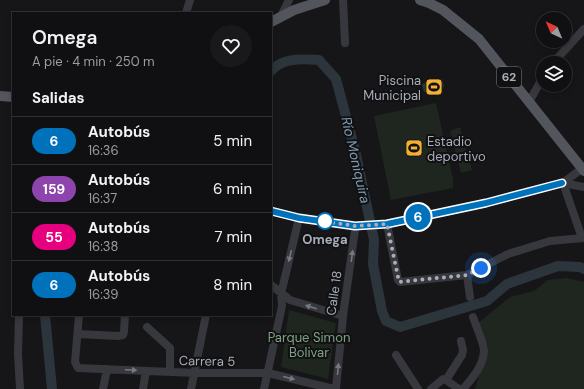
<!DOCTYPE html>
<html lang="es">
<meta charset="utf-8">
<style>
body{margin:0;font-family:"DM Sans",sans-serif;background:#19191b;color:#f1f3f6;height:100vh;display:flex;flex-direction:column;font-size:15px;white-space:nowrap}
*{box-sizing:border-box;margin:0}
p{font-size:13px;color:#9c9d9f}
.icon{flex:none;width:22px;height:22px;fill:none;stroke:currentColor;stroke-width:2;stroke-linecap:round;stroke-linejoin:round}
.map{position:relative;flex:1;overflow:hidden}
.sheet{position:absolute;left:12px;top:12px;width:260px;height:304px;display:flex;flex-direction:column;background:#101012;border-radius:0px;box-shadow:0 2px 6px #0003,0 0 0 1px #303032}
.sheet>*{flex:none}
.badge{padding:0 8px;border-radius:13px;font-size:14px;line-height:26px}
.needle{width:26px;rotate:316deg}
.controls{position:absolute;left:536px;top:12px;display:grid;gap:8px}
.controls a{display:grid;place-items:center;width:36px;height:36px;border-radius:50%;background:#101012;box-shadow:0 2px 6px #0003,0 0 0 1px #303032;font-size:20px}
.you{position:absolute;width:20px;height:20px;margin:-10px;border:3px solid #fff;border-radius:50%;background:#1a73e8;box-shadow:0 0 0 6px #1a73e833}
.map>.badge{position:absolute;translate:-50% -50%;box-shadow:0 0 0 2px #fff}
h2{padding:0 20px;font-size:15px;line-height:36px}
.round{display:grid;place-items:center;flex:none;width:42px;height:42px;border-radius:21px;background:#19191b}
.overview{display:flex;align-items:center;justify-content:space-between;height:68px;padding:0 20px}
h1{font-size:19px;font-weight:600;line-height:30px}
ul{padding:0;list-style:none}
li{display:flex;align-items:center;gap:12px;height:48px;padding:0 20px;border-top:1px solid #303032}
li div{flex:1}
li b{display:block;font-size:15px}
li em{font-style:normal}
li .badge{min-width:44px;font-weight:700;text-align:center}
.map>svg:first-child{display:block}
.green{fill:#1e261f}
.water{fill:#2c353c}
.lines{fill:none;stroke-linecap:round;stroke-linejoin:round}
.river{stroke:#2c353c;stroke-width:10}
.minor{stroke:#37383d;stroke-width:8}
.major{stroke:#53555c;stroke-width:10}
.oneway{fill:#757881}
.line-casing{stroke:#fff;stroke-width:9}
.line{stroke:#0072bc;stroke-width:6}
.walk{stroke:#a8adb8;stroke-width:4;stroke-dasharray:0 7.2}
.stop-dot{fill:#fff;stroke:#0072bc;stroke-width:2}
.labels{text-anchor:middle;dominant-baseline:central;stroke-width:4;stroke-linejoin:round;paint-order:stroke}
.shield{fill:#111113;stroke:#7b7e86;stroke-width:1}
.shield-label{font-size:12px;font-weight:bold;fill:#a8adb8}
.poi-label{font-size:13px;fill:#a8adb8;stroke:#111113;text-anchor:end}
.stop-label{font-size:13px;font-weight:bold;fill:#a8adb8;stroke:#111113}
.street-label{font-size:13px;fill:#a8adb8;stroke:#111113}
.park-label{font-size:13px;fill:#7fa381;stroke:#111113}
.water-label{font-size:14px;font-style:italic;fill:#7f9bb3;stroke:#111113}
</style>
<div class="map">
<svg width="584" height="389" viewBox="0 0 584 389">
<rect width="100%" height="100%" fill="#161618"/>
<!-- green -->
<path class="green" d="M436,103L453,179V188L391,200L374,116Z
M460,127L472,170L461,173L450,131Z
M567,278L584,282V389H475L488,347L478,323L510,297L534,291L548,280Z
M289,310L336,323L328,379L281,367Z"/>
<!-- water -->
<path class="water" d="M442,79L444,87L424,92L422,84Z"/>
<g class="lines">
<!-- river -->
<path class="river" d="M271,71C283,57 302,59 319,60L336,79L355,150L374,240L373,264L382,311L386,321L400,327L487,301L507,284L558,266L580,267L584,269
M45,315L52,389"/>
<!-- minor -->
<path class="minor" d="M343,0L345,43
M186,13L190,0
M280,18L289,0
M553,63L584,29
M529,102L543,77
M563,183L582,238
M563,183L584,187
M271,211L299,218L355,226L387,224L487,203L553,186L563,183L584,167
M387,224L398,280L400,282L467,275L508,254L550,241L584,238
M467,275L470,297
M271,285L290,300L343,316
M19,315L18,354L20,389
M79,315L75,362L78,368L195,373H268L334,389
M147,327L170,348V372
M78,334L118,336L123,335L124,332L125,315
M396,355L418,389
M446,380L462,355L463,350L461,341
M103,389L107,369
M143,389L146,371
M191,389L206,315
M264,389L282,306L281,294L299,218
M336,389L343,316L355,230V226
M431,389L443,379L446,380L459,389
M463,389C472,379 484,365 484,350C483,341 476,326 473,317"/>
<!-- major -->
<path class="major" d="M420,0L429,3L443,10L479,39L584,171
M271,22L294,10L325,0
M0,96L13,97"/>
</g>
<!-- one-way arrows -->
<defs><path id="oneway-solid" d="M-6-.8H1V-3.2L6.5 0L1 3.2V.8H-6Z"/></defs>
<g class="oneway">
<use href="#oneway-solid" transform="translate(290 256) rotate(103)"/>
<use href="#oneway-solid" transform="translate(352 256) rotate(-82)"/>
<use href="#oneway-solid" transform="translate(311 307) rotate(-162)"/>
<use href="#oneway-solid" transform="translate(338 369) rotate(-85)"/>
<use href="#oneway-solid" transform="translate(131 370) rotate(3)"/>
<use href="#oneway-solid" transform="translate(289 378) rotate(14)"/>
</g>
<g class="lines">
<!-- line casing -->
<g class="line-casing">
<path id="line" d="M271,211L299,218L355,226L387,224L486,203L562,183"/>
</g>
<!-- line -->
<use href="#line" class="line"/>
<!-- walk -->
<path class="walk" d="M325,221H322L355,226L387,224L399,282L467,275L481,268"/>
</g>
<!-- icons -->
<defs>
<g id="stadium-square" transform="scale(0.9)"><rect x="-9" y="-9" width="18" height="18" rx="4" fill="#f2b134" stroke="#111113"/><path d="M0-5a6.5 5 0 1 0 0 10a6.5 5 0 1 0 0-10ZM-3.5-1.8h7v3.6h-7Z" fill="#111"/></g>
</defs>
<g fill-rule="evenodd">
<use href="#stadium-square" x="434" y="87"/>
<use href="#stadium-square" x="414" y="148"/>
</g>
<!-- markers -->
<circle class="stop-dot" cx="325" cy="221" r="8"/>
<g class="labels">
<!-- shield labels -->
<rect class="shield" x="497" y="67" width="24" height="20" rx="3"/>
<g class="shield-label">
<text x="509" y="77">62</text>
</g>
<!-- poi labels -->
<g class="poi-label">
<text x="421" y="80">Piscina<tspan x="421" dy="15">Municipal</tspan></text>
<text x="427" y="141" text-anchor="start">Estadio<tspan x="427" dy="15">deportivo</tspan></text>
</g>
<!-- stop labels -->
<g class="stop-label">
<text x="325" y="239">Omega</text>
</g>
<!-- street labels -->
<g class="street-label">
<text transform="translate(334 293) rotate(-82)">Calle 18</text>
<text transform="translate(207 361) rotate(1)">Carrera 5</text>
</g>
<!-- park labels -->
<g class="park-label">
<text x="309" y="337">Parque Simon<tspan x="309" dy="15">Bolivar</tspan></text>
</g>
<!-- water labels -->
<g class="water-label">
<text transform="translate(356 160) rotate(77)">Río Moniquira</text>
</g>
</g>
</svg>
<div class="controls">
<a><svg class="needle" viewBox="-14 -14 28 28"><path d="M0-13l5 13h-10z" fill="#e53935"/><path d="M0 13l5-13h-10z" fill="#9c9d9f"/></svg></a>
<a><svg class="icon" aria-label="layers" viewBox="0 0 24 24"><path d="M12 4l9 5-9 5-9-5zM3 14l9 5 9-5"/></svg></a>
</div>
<div class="you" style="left:481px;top:268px"></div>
<b class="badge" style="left:418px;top:217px;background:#0072bc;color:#fff">6</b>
<section class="sheet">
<div class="overview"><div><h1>Omega</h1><p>A pie · 4 min · 250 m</p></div><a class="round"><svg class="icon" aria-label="heart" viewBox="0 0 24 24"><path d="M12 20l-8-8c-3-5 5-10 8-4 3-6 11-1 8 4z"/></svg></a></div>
<h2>Salidas</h2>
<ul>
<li><span class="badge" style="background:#0072bc;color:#fff">6</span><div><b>Autobús</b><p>16:36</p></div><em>5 min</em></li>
<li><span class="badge" style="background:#8e44ad;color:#fff">159</span><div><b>Autobús</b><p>16:37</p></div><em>6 min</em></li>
<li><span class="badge" style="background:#e6007e;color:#fff">55</span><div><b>Autobús</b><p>16:38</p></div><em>7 min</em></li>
<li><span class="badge" style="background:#0072bc;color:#fff">6</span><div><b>Autobús</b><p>16:39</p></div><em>8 min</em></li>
</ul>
</section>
</div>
